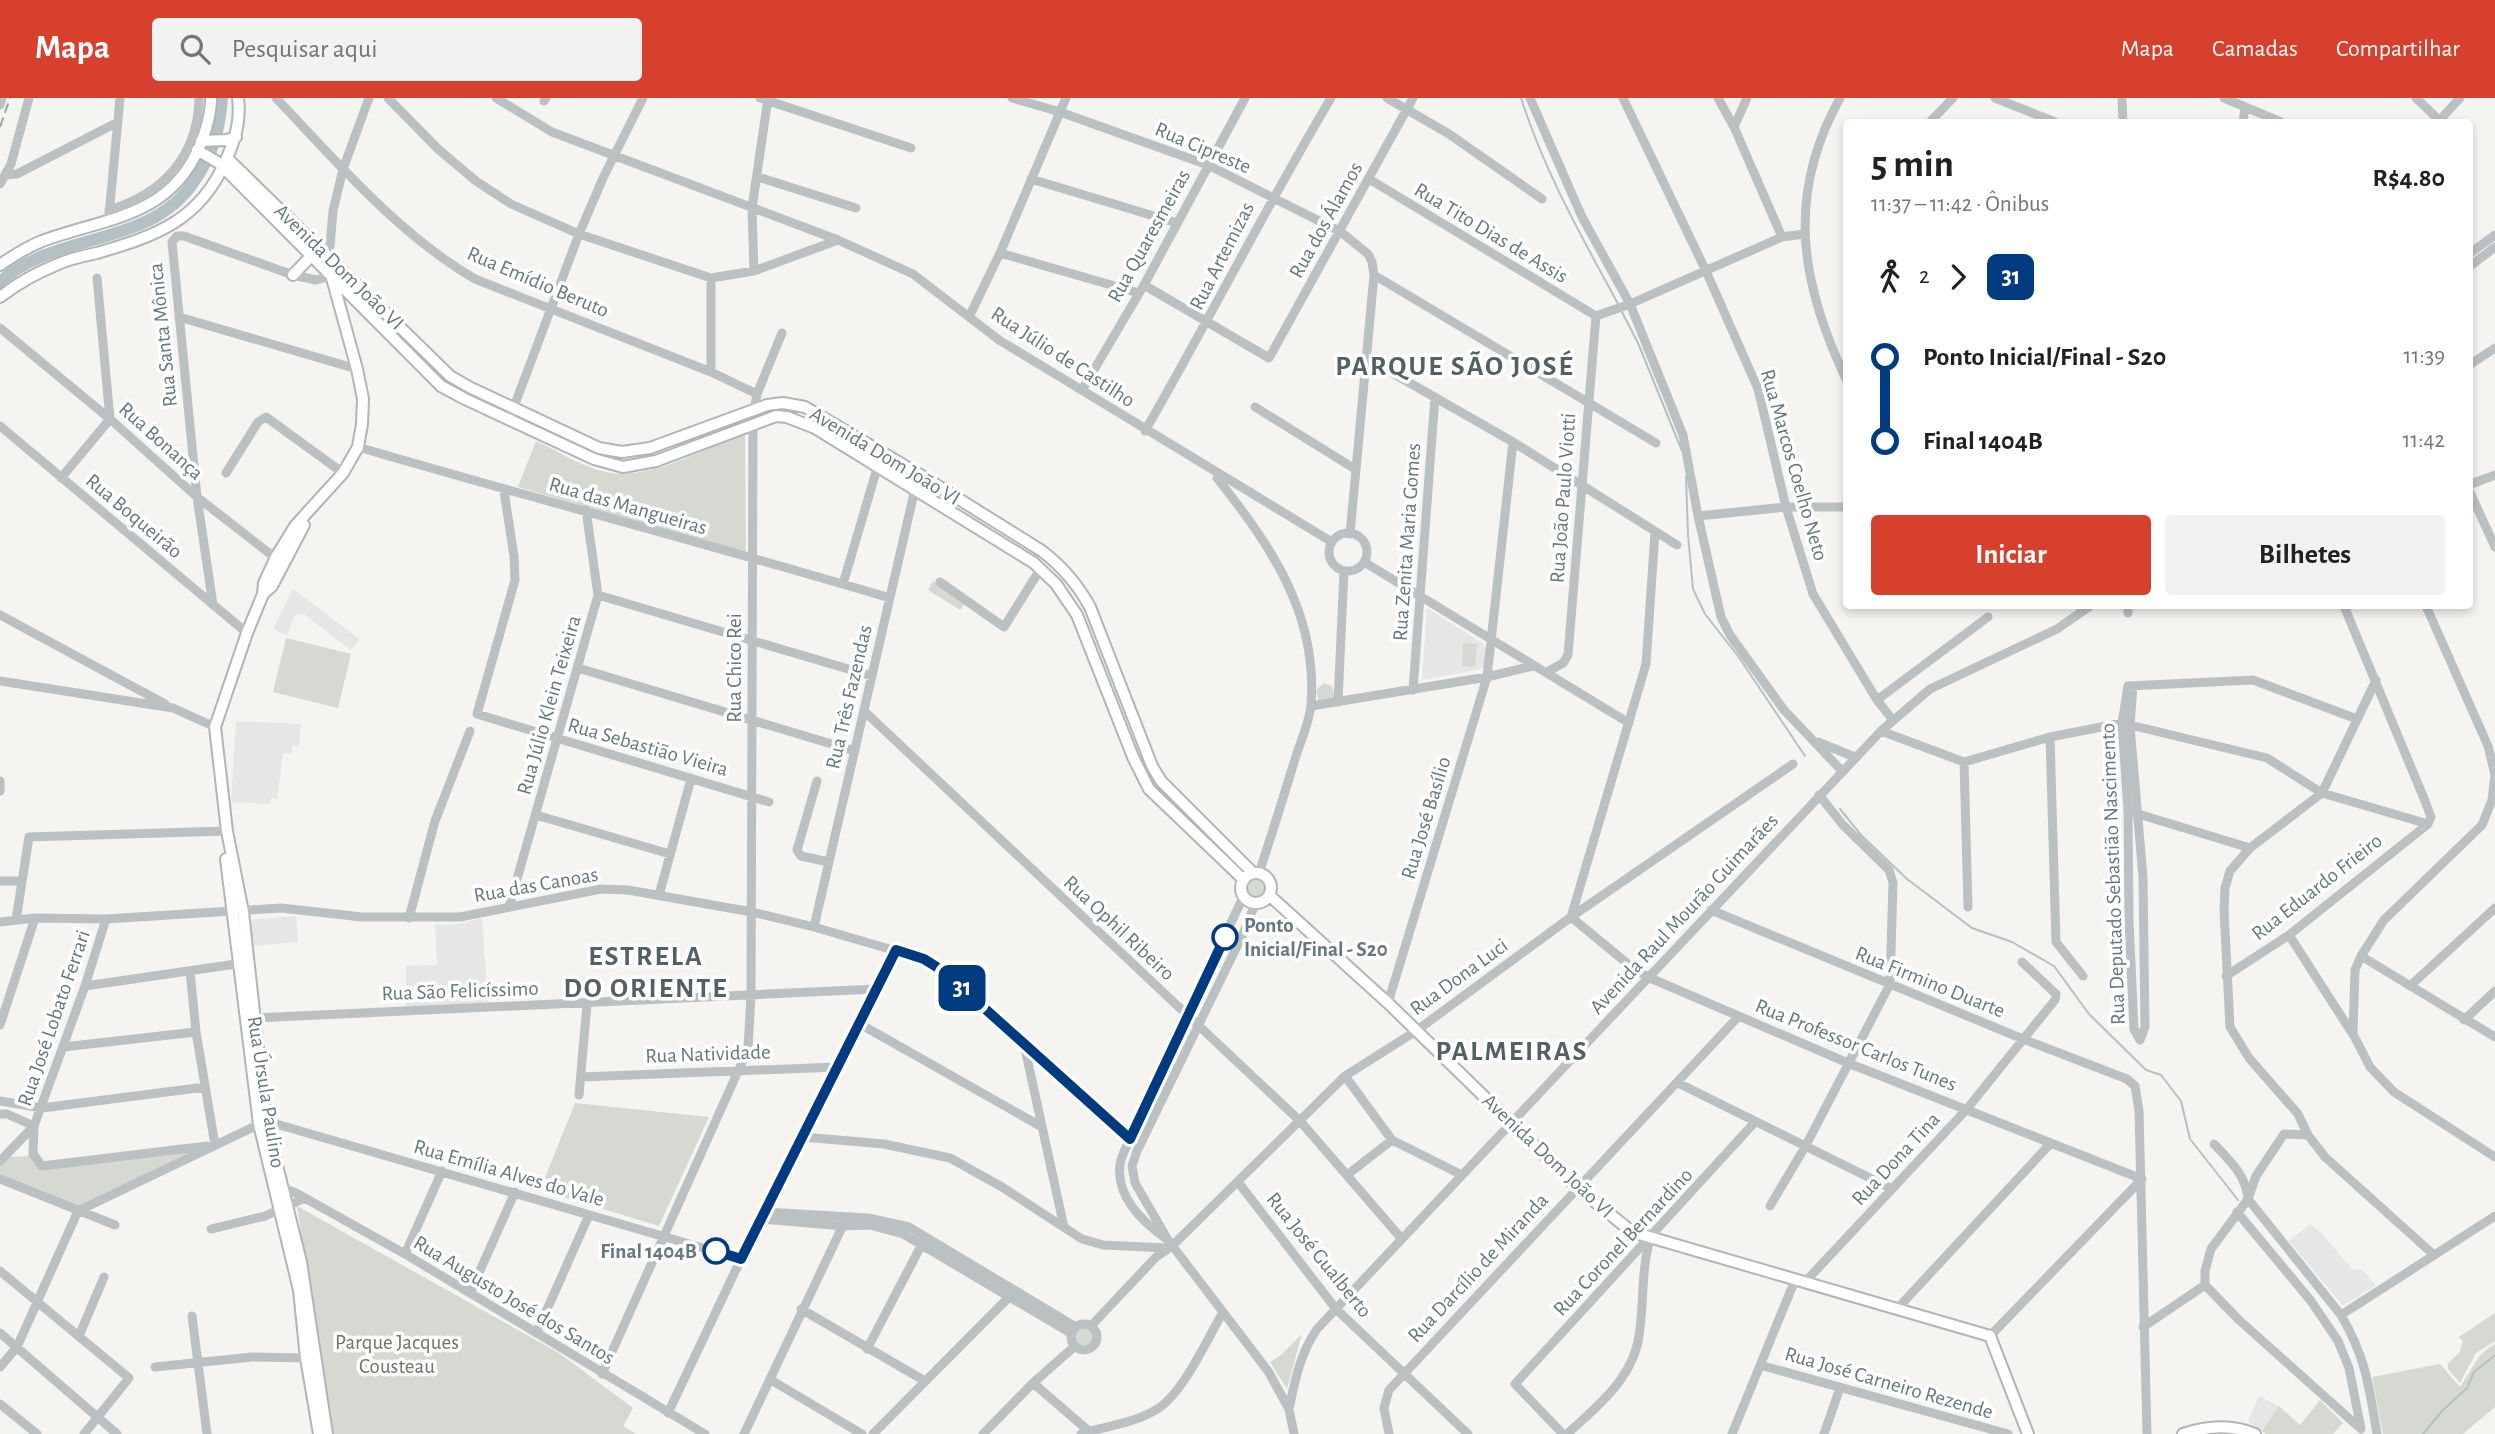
<!DOCTYPE html>
<html lang="pt">
<meta charset="utf-8">
<style>
body{margin:0;font-family:"Alegreya Sans",sans-serif;background:#f2f2f2;color:#202124;height:100vh;display:flex;flex-direction:column;font-size:26px;white-space:nowrap}
*{box-sizing:border-box;margin:0}
p{font-size:23px;color:#757577}
.icon{flex:none;width:38px;height:38px;fill:none;stroke:currentColor;stroke-width:2;stroke-linecap:round;stroke-linejoin:round}
.map{position:relative;flex:1;overflow:hidden}
.panel{position:absolute;left:1843px;top:21px;width:630px;height:490px;display:flex;flex-direction:column;background:#fff;border-radius:7px;box-shadow:0 4px 10px #0003}
.panel>*{flex:none}
.badge{padding:0 14px;border-radius:10px;font-size:24px;line-height:46px}
.map>.badge{position:absolute;translate:-50% -50%;box-shadow:0 0 0 4px #fff}
.legs{display:flex;align-items:center;gap:10px;height:77px;padding:0 28px;font-size:23px}
.legs p{margin-inline-start:auto}
.overview{display:flex;align-items:center;justify-content:space-between;height:119px;padding:0 28px}
h1{font-size:38px;font-weight:600;line-height:52px}
.primary-button{display:flex;gap:14px;margin-top:auto;padding:14px 28px}
.primary-button a{flex:1;height:80px;border-radius:7px;background:#d8402e;color:#fff;font-size:28px;font-weight:600;line-height:80px;text-align:center}
.primary-button a+a{background:#f2f2f2;color:#202124}
ul{padding:0 28px;list-style:none}
li{display:flex;align-items:center;gap:24px;height:84px;font-size:26px}
li i{display:grid;place-items:center;width:10px;height:100%;margin:0 9px;background:currentColor}
li i::after{content:'';width:18px;height:18px;margin:-9px;border:5px solid;border-radius:50%;background:#fff}
li p{margin-inline-start:auto}
li:first-child i{background:linear-gradient(#0000 50%,currentColor 0)}
li:last-child i{background:linear-gradient(currentColor 50%,#0000 0)}
header{display:flex;align-items:center;gap:42px;box-sizing:border-box;height:98px;padding:0 35px;background:#d8402e;color:#fff}
header strong{font-size:33px}
nav{display:flex;gap:38px;margin-inline-start:auto;font-size:24px}
.search{width:490px;height:63px;background:#f2f2f2;display:flex;align-items:center;gap:18px;box-sizing:border-box;padding:0 24px;border-radius:7px;color:#757577;font-size:26px}
.map>svg:first-child{display:block}
.built{fill:#e5e6e5}
.green{fill:#d5d9d1}
.lines{fill:none;stroke-linecap:round;stroke-linejoin:round}
.stream{stroke:#b3c1c4;stroke-width:2}
.river{stroke:#b3c1c4;stroke-width:12}
.major-casing{stroke:#afb5b8;stroke-width:14}
.minor{stroke:#bbc1c3;stroke-width:9}
.major{stroke:#fff;stroke-width:10}
.rail{stroke:#9da5a9;stroke-width:2;stroke-dasharray:10 5;stroke-linecap:butt}
.line-1-casing{stroke:#fff;stroke-width:16}
.line-1{stroke:#003b80;stroke-width:10}
.stop-1-dot{fill:#fff;stroke:#003b80;stroke-width:3.5}
.labels{text-anchor:middle;dominant-baseline:central;stroke-width:7;stroke-linejoin:round;paint-order:stroke}
.street-label{font-size:21px;fill:#657881;stroke:#fff}
.stop-label{font-size:21px;font-weight:bold;fill:#657881;stroke:#fff;text-anchor:start}
.park-label{font-size:21px;fill:#6a7864;stroke:#fff}
.district-label{font-size:28px;font-weight:bold;letter-spacing:2px;fill:#536066;stroke:#fff}
</style>
<header>
<strong>Mapa</strong>
<div class="search"><svg class="icon" aria-label="search" viewBox="0 0 24 24"><circle cx="10" cy="10" r="6"/><path d="M15 15l6 6"/></svg>Pesquisar aqui</div>
<nav><a>Mapa</a><a>Camadas</a><a>Compartilhar</a></nav>
</header>
<div class="map">
<svg width="2495" height="1336" viewBox="0 0 2495 1336">
<rect width="100%" height="100%" fill="#f5f4f1"/>
<!-- built -->
<path class="built" d="M293,491L359,541L351,552L304,516L295,517L287,537L273,531Z
M1427,510L1484,546L1486,550L1485,568L1482,571L1422,582Z
M236,623L301,626L299,649L292,648V655H283L277,701L271,700L270,706L231,704Z
M296,818L298,844L252,848L249,822Z
M482,820L488,905L406,909V868L437,867L435,827L459,826Z
M2310,1126L2321,1135L2353,1172L2362,1171L2376,1187L2343,1208L2289,1143Z
M2259,1298L2279,1308L2262,1333L2248,1324Z"/>
<!-- green -->
<path class="green" d="M745,335L746,457L518,389L536,343C558,353 582,369 606,374C649,383 704,351 745,335Z
M933,483L965,505L960,512L928,492Z
M286,540L351,556L338,610L273,594Z
M1463,545L1477,546L1475,569L1462,568Z
M1324,585L1332,588L1335,600L1319,605L1316,592Z
M1245 790a12 12 0 1 1 24 0a12 12 0 1 1-24 0Z
M575,1005L709,1019L659,1128L540,1092Z
M205,1050L75,1110L0,1080V1067L8,1059L31,1058L41,1070Z
M297,1108L559,1255L633,1310L623,1328L636,1336H332Z
M2495,1215V1243L2476,1255L2460,1285L2448,1271V1265L2459,1255L2463,1243L2459,1239Z
M1075 1239a9 9 0 1 1 18 0a9 9 0 1 1-18 0Z
M1302,1236L1287,1291L1270,1264L1281,1257Z
M2495,1246V1309L2463,1336H2383L2372,1279L2440,1266L2460,1289C2472,1272 2476,1256 2495,1246Z
M2320,1302L2343,1325L2333,1336H2266L2262,1333L2279,1308L2300,1327Z"/>
<g class="lines">
<!-- stream -->
<path class="stream" d="M1521,0C1544,73 1582,139 1618,206
M1622,214L1638,245L1682,353
M1686,379L1688,437L1693,491L1705,516L1738,558L1805,658
M1840,711L1861,737L1907,781L1972,830L2012,844L2054,868L2089,916L2146,972L2161,977L2181,1003L2190,1041L2238,1102
M2423,1336L2442,1313L2467,1290L2474,1274L2495,1257"/>
<!-- river -->
<path class="river" d="M0,184C56,133 148,150 193,85C213,56 219,35 222,0"/>
<!-- major casing -->
<g class="major-casing">
<path id="major" d="M201,43L227,42L236,39
M197,52L219,65L441,288L465,301L594,361L623,369L656,363L776,318L787,319L815,330L1034,465L1056,486L1077,517L1133,659L1149,691L1244,782
M227,60L450,278L471,290L599,350L622,354L650,350L767,307L783,305L805,309L922,378L1042,453C1063,469 1078,487 1090,509L1152,668L1161,683L1253,775
M0,167C13,158 27,149 42,143C104,120 167,120 198,52C205,36 211,17 211,0
M293,177L311,158
M0,199C17,186 36,175 56,167C68,161 83,158 97,155C155,138 200,123 226,62C235,42 241,23 238,0
M263,496L272,488L304,427
M226,761L259,1026L299,1192L306,1260L319,1336
M1241 790a15 15 0 1 1 30 0a15 15 0 1 1-30 0Z
M1269,797L1388,905L1578,1090L1632,1134L1990,1238L2028,1336
M327,1336L301,1164L266,1023L243,814L227,733L215,629L247,535L263,496L264,485L276,459L295,428L343,375L358,349L362,326L363,301L357,271L332,180
M2183,1336C2207,1328 2231,1326 2255,1336"/>
</g>
<!-- minor -->
<path class="minor" d="M276,0C336,63 399,137 475,181L711,274L757,296
M388,0L438,51L476,83L511,106L579,136L711,180L754,173L838,142
M496,0L552,34L838,142L913,176L999,242L1332,444
M760,0L911,50
M1012,0L1060,14L1208,67L1341,134L1368,156L1372,164L1374,177L1350,436
M1387,0L1449,36L1542,101
M1530,0L1582,119L1630,206L1683,337L1698,418L1721,519L1730,537L1784,612L1842,673
M1623,0L1706,173L1758,291L1786,409L1813,496L1877,602L1892,621
M1718,0L1734,29L1782,139
M1840,0C1786,97 1800,184 1846,281
M1995,0L2055,24
M2122,0L2123,24
M2224,0L2281,24
M2416,0L2440,23
M544,3L546,0
M0,7L2,0
M1930,24L1953,0
M2243,24L2245,9
M2438,24L2460,0
M1734,29L1747,0
M5,77L17,76L118,24
M758,79L856,110
M1031,81L1177,125
M1369,81L1596,218
M0,86L11,66L29,0
M109,112C162,96 198,59 199,0
M109,117L120,0
M1000,155L1139,195
M2469,156L2495,137
M329,160L333,113L343,71L369,0
M2469,169L2495,149
M754,173L752,110L768,0
M1374,177L1656,345
M1144,187L1269,260L1413,0
M1596,218L1630,206L1782,139L1804,136
M179,219L357,271
M969,219L1000,155L1066,0
M0,230L110,321L197,399L278,462
M1366,260L1513,344L1677,447
M2469,267L2495,250
M711,274V180
M1082,292L1144,187L1245,0
M1255,309L1355,371
M754,312L757,296L782,235
M509,322L579,136L603,80L643,0
M0,328L247,535
M1145,333C1209,222 1266,109 1331,0
M358,349C535,401 713,447 890,500
M226,375L258,324L266,319L343,375
M61,380L110,321L97,180
M1217,380C1270,447 1318,515 1311,606C1310,623 1301,642 1296,658C1284,697 1272,736 1259,775
M2469,387L2495,377
M2469,392L2495,449
M504,393L514,458L515,482L477,616L769,704
M1698,418L1786,409H1846
M1655,434L1646,566L1571,819L1634,871L1650,880L1848,965L2142,1081
M1329 454a19 19 0 1 1 38 0a19 19 0 1 1-38 0Z
M1364,464L1629,625
M940,484L1004,529L1041,470
M843,486L878,367
M598,497L872,578
M213,507L197,399L172,144L177,138H184L293,177L316,182L331,178
M2128,508V515
M2344,508L2425,703L2431,719L2428,726
M2426,508L2488,648L2495,677L2492,702L2482,727L2384,822L2361,858L2355,872L2353,936L2370,969L2394,994L2495,1059
M0,517L165,606
M578,570L855,653
M1547,574L1563,565L1568,557L1596,218
M2376,582L2322,695L2250,750L2230,773L2225,790L2224,812L2230,929L2249,960L2298,1016L2308,1037L2325,1059L2434,1157
M0,583L173,610L215,629
M2133,588L2130,628L2143,779L2145,929L2140,942
M1413,592L1435,299
M1877,602L1988,519
M1338,604L1344,473
M1311,608L1487,579L1533,568
M864,613L1300,1023L1401,1140
M1881,633L1964,664L2050,639L2122,625L2267,660L2322,695L2428,726
M2050,639L2056,844L2083,878
M1818,644L1855,659
M1964,664L1968,809
M0,683V693
M817,683L797,752L801,758L829,764
M2135,715L2250,750
M536,717L670,756
M0,783H21
M659,797L691,681
M1256,804L1243,836L1137,1053L1132,1068L1135,1085L1168,1142L1268,1273L1289,1311L1294,1336
M509,809L598,497L586,412
M1711,812L2023,941L2127,981L2135,988L2139,1013L2147,1336
M409,820L435,723L470,633
M106,821L85,888L34,1028L33,1056L42,1068L207,1048
M16,822L29,739L227,733
M0,824L35,820L106,821L281,810L362,819H460L601,791L628,792L752,814L814,829L924,861L943,873L1130,1041
M814,829L915,391L922,378
M2289,837L2352,935
M2361,858L2495,939
M190,873L196,934L215,1047
M2226,878L2289,837L2428,726
M85,888L243,865
M2410,888L2495,810
M1388,905L1487,579L1513,344
M255,920L876,891
M2464,922L2495,893
M860,926L1042,1029
M0,927L35,820
M2140,942L2134,931L2129,823L2128,713L2122,625L2128,588L2253,582L2357,621
M1024,946L1064,1129
M63,949L196,934
M1345,978L1392,1042L1462,1077
M581,979L837,969
M1678,985L1892,1091
M579,997L587,906
M0,1003L42,1010L205,989
M0,1016H7L34,1028
M2308,1037L2284,1036L2256,1078L2248,1101L2211,1151L2205,1173V1187L2239,1222L2361,1331
M803,1039L884,1046L950,1060L1002,1089L1082,1141L1103,1147L1168,1150
M2214,1046C2230,1063 2246,1077 2248,1101L2341,1217C2366,1260 2369,1288 2377,1336
M0,1063L34,1028
M1347,1077L1392,1042
M0,1081L115,1127
M1238,1084L1336,1211L1468,1336
M279,1093L288,1092L296,1095L405,1156L705,1336
M1770,1108L1805,1049L1890,886L1893,785L1889,772L1843,727L1819,697
M765,1114L868,1120L909,1129L1076,1229
M2237,1114L2311,1203L2338,1243L2349,1270L2361,1331
M761,1121L843,1128L870,1127L903,1136L1072,1236
M211,1131L265,1118L305,1100
M1165,1140C1142,1123 1116,1099 1120,1067C1121,1058 1126,1050 1130,1041L1244,797
M405,1156L442,1073
M0,1173L129,1280L84,1336
M1805,1184L1966,1012L2055,902L2056,896L2022,864
M470,1195L515,1094
M801,1211L925,1283
M1897,1211L2051,1045
M2341,1217L2495,1118
M192,1218L207,1336
M1071 1239a13 13 0 1 1 26 0a13 13 0 1 1-26 0Z
M1091,1228L1156,1159L1172,1148L1345,978L1416,933L1571,819L1793,666
M2143,1229L2205,1187
M537,1234L589,1117
M0,1235L117,1336
M79,1238L104,1179
M1990,1238L2142,1081
M867,1251L923,1144
M1760,1267L2008,1336
M0,1269L17,1249L78,1113L266,1023L741,1161
M155,1269L252,1259L306,1260
M602,1276L748,951L751,898L753,326
M771,1282L862,1336
M1033,1285L1091,1335
M0,1306L37,1336
M1289,1311C1295,1282 1300,1256 1317,1231L1881,633L1930,591L2057,531L2090,508
M668,1315L741,1161L896,852
M744,1336L845,1123
M873,1336L1012,1196
M983,1336L1033,1285L1075,1248
M1081,1336C1107,1328 1136,1325 1159,1310C1184,1293 1208,1240 1223,1214
M1389,1336L1384,1310L1389,1292L1739,918
M1563,1336L1515,1286L1755,1024
M1567,1336C1597,1309 1633,1280 1639,1238C1644,1206 1641,1173 1650,1141
M1732,1336L1795,1182
M1824,1336L1840,1290"/>
<!-- major -->
<use href="#major" class="major"/>
<!-- rail -->
<path class="rail" d="M0,29L10,0"/>
</g>
<g class="lines">
<!-- line-1 casing -->
<g class="line-1-casing">
<path id="line-1" d="M716,1153L741,1161L896,852L924,861L943,873L1130,1041L1225,839"/>
</g>
<!-- line-1 -->
<use href="#line-1" class="line-1"/>
</g>
<!-- markers -->
<g class="stop-1-dot">
<circle cx="1225" cy="839" r="12"/>
<circle cx="716" cy="1153" r="12"/>
</g>
<g class="labels">
<!-- street labels -->
<g class="street-label">
<text transform="translate(1203 50) rotate(23)">Rua Cipreste</text>
<text transform="translate(1326 122) rotate(-61)">Rua dos Álamos</text>
<text transform="translate(1491 135) rotate(31)">Rua Tito Dias de Assis</text>
<text transform="translate(1149 138) rotate(-61)">Rua Quaresmeiras</text>
<text transform="translate(1222 158) rotate(-63)">Rua Artemizas</text>
<text transform="translate(339 169) rotate(44)">Avenida Dom João VI</text>
<text transform="translate(538 184) rotate(23)">Rua Emídio Beruto</text>
<text transform="translate(163 237) rotate(-96)">Rua Santa Mônica</text>
<text transform="translate(1063 259) rotate(33)">Rua Júlio de Castilho</text>
<text transform="translate(161 343) rotate(42)">Rua Bonança</text>
<text transform="translate(885 358) rotate(31)">Avenida Dom João VI</text>
<text transform="translate(1794 367) rotate(74)">Rua Marcos Coelho Neto</text>
<text transform="translate(1563 400) rotate(-86)">Rua João Paulo Viotti</text>
<text transform="translate(628 408) rotate(16)">Rua das Mangueiras</text>
<text transform="translate(134 418) rotate(40)">Rua Boqueirão</text>
<text transform="translate(1407 444) rotate(-86)">Rua Zenita Maria Gomes</text>
<text transform="translate(734 570) rotate(-90)">Rua Chico Rei</text>
<text transform="translate(849 599) rotate(-77)">Rua Três Fazendas</text>
<text transform="translate(549 607) rotate(-74)">Rua Júlio Klein Teixeira</text>
<text transform="translate(648 649) rotate(16)">Rua Sebastião Vieira</text>
<text transform="translate(1426 720) rotate(-73)">Rua José Basílio</text>
<text transform="translate(2113 776) rotate(-92)">Rua Deputado Sebastião Nascimento</text>
<text transform="translate(536 787) rotate(-10)">Rua das Canoas</text>
<text transform="translate(2317 789) rotate(-38)">Rua Eduardo Frieiro</text>
<text transform="translate(1684 816) rotate(-47)">Avenida Raul Mourão Guimarães</text>
<text transform="translate(1119 830) rotate(43)">Rua Ophil Ribeiro</text>
<text transform="translate(1459 879) rotate(-36)">Rua Dona Luci</text>
<text transform="translate(1930 884) rotate(22)">Rua Firmino Duarte</text>
<text transform="translate(460 893) rotate(-2)">Rua São Felicíssimo</text>
<text transform="translate(54 920) rotate(-71)">Rua José Lobato Ferrari</text>
<text transform="translate(1856 947) rotate(22)">Rua Professor Carlos Tunes</text>
<text transform="translate(708 956) rotate(-2)">Rua Natividade</text>
<text transform="translate(266 994) rotate(81)">Rua Úrsula Paulino</text>
<text transform="translate(1548 1058) rotate(43)">Avenida Dom João VI</text>
<text transform="translate(1896 1061) rotate(-47)">Rua Dona Tina</text>
<text transform="translate(509 1075) rotate(16)">Rua Emília Alves do Vale</text>
<text transform="translate(1623 1144) rotate(-47)">Rua Coronel Bernardino</text>
<text transform="translate(1319 1157) rotate(51)">Rua José Gualberto</text>
<text transform="translate(1478 1170) rotate(-47)">Rua Darcílio de Miranda</text>
<text transform="translate(514 1202) rotate(31)">Rua Augusto José dos Santos</text>
<text transform="translate(1889 1285) rotate(16)">Rua José Carneiro Rezende</text>
</g>
<!-- stop labels -->
<g class="stop-label">
<text x="1244" y="827">Ponto<tspan x="1244" dy="24">Inicial/Final - S20</tspan></text>
<text x="697" y="1153" text-anchor="end">Final 1404B</text>
</g>
<!-- park labels -->
<g class="park-label">
<text x="397" y="1244">Parque Jacques<tspan x="397" dy="24">Cousteau</tspan></text>
</g>
<!-- district labels -->
<g class="district-label">
<text x="1455" y="269">PARQUE SÃO JOSÉ</text>
<text x="646" y="859">ESTRELA<tspan x="646" dy="32">DO ORIENTE</tspan></text>
<text x="1512" y="954">PALMEIRAS</text>
</g>
</g>
</svg>
<b class="badge" style="left:962px;top:890px;background:#003b80;color:#fff">31</b>
<section class="panel">
<div class="overview"><div><h1>5 min</h1><p>11:37 – 11:42 · Ônibus</p></div><b>R$4.80</b></div>
<div class="legs"><svg class="icon" aria-label="walk" viewBox="0 0 24 24"><circle cx="13" cy="4" r="2"/><path d="M13 8l-2 6 4 7M11 14l-3 7M7 12l3-4h3l4 4"/></svg>2<svg class="icon" aria-label="forward" viewBox="0 0 24 24"><path d="M9 5l7 7-7 7"/></svg><b class="badge" style="background:#003b80;color:#fff">31</b></div>
<ul>
<li><i style="color:#003b80"></i><b>Ponto Inicial/Final - S20</b><p>11:39</p></li>
<li><i style="color:#003b80"></i><b>Final 1404B</b><p>11:42</p></li>
</ul>
<div class="primary-button"><a>Iniciar</a><a>Bilhetes</a></div>
</section>
</div>
